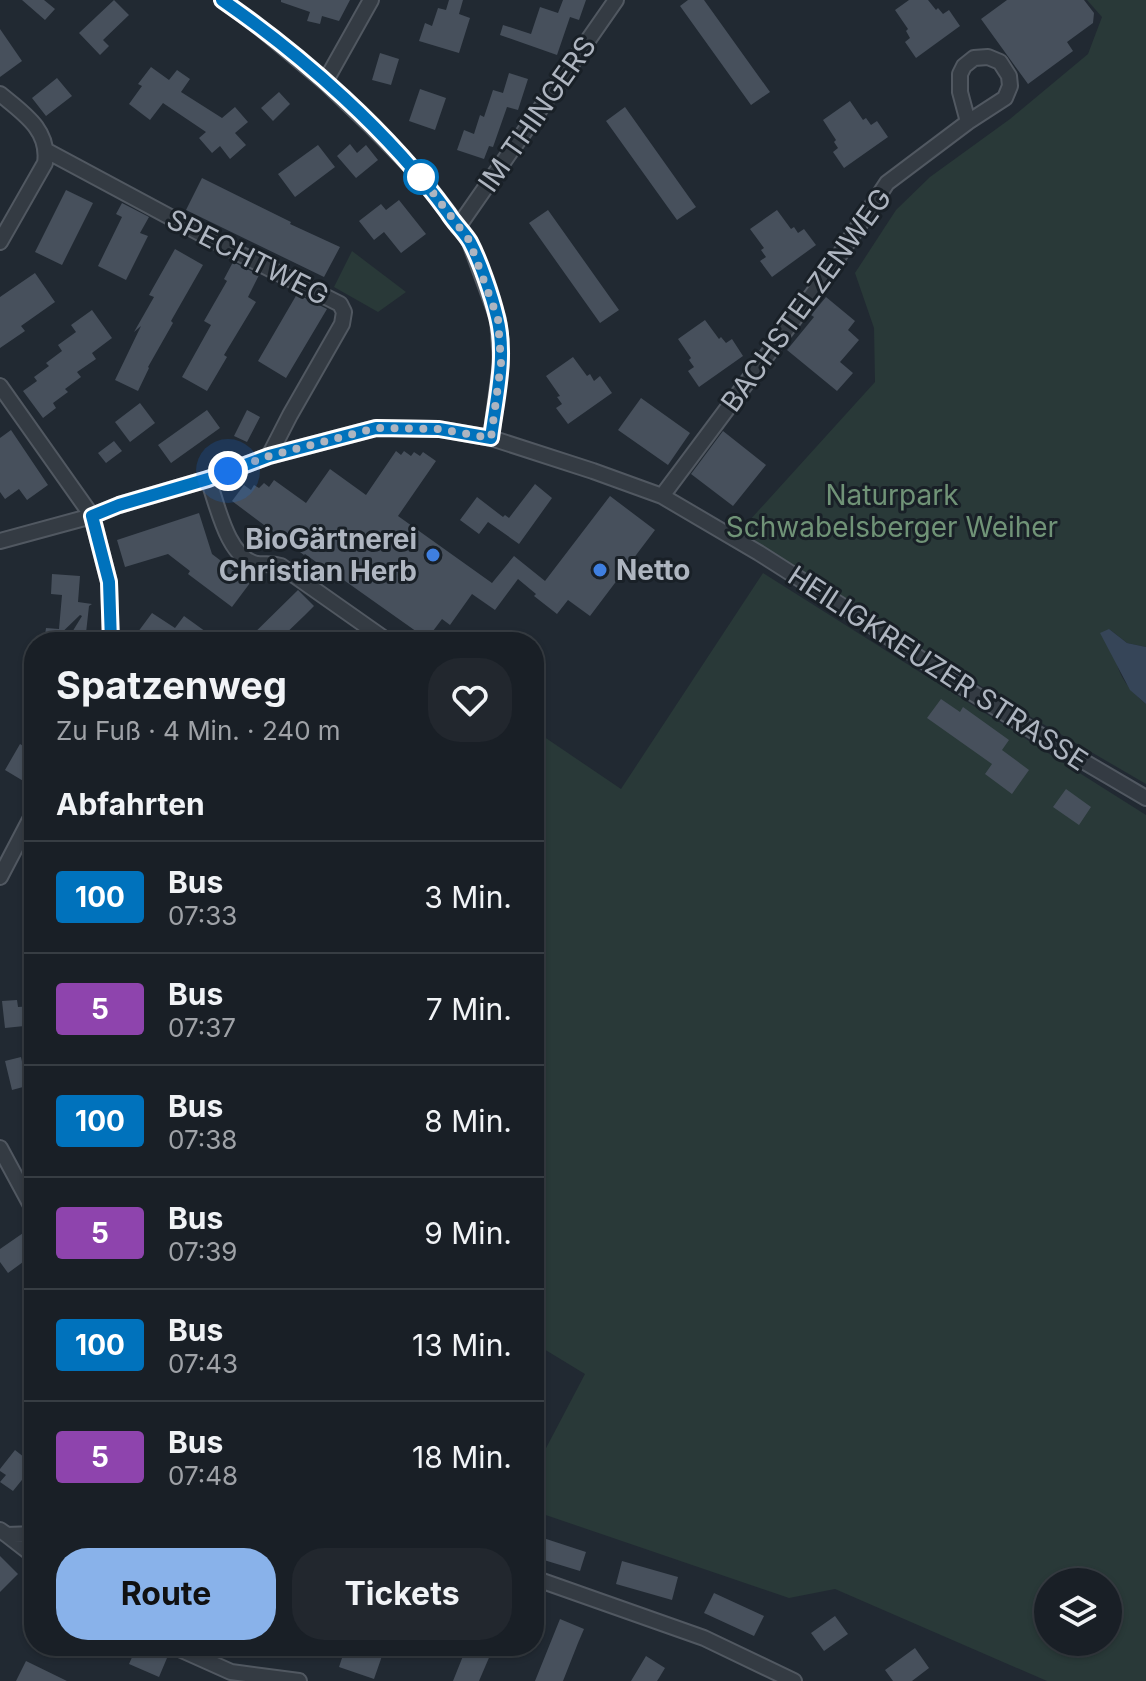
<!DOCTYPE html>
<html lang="de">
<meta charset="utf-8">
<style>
body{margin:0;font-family:Inter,sans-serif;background:#22272e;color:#f1f3f6;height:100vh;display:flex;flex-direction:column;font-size:30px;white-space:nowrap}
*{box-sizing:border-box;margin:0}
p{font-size:26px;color:#9fa2a7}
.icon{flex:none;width:44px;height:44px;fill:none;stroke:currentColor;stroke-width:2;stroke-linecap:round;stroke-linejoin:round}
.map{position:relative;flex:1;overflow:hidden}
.details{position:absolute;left:24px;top:632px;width:520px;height:1024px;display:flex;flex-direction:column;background:#191f26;border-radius:32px;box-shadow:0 2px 6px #0004,0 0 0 2px #373d43}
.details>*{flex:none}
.badge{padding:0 16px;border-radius:6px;font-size:28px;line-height:52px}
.fabs{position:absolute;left:1034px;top:1568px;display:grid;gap:16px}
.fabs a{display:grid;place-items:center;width:88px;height:88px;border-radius:50%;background:#191f26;box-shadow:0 2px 6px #0004,0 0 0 2px #373d43;font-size:40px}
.you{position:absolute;width:40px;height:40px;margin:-20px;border:6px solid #fff;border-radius:50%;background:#1a73e8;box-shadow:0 0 0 12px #1a73e833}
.map>.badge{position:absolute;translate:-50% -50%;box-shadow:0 0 0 4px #fff}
h2{padding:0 32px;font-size:30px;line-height:72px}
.round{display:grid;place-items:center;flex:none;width:84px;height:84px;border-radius:32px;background:#22272e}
.headline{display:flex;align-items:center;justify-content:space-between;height:136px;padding:0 32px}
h1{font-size:38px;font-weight:700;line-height:60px}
.cta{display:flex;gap:16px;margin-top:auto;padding:16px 32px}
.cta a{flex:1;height:92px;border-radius:32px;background:#89b2ea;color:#111;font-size:32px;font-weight:700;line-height:92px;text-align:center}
.cta a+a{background:#22272e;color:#f1f3f6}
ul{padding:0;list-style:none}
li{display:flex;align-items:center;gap:24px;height:112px;padding:0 32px;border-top:2px solid #373d43}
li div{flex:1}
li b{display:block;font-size:30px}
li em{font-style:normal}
li .badge{min-width:88px;font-weight:700;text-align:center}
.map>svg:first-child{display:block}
.green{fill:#293938;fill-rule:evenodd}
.water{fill:#364558}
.building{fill:#47505c}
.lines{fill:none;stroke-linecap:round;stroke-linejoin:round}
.minor-casing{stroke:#515861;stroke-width:18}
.minor{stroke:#343b43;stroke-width:14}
.line-casing{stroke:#fff;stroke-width:18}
.line{stroke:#0072bc;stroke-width:12}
.walk{stroke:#aeb5c0;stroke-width:8;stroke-dasharray:0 14.4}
.stop-dot{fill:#fff;stroke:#0072bc;stroke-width:4}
.shop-dot{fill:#3f7fe0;stroke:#192027;stroke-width:3}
.labels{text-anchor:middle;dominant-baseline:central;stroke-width:6;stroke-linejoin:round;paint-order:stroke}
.street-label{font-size:28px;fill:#aeb5c0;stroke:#192027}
.park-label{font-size:28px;fill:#709377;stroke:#192027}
.poi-label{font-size:28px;font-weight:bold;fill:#aeb5c0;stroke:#192027;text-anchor:end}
</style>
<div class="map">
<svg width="1146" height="1681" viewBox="0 0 1146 1681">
<rect width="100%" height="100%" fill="#212932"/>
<!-- green -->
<path class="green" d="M1087,0H1146V647L1127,643L1109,629C1117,665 1116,679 1146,704V784L1014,707L739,532L875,382L874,328L855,273L896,210L930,177L1010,119L1088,54L1102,17Z
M352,251L406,292L378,312L334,287Z
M763,573L1146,815V1681H1047L835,1589L789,1598L534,1511V1471L585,1374L534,1343V730L621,789ZM1048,1582H1108V1642H1048Z"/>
<!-- water -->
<path class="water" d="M1109,629L1127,643L1146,647V704L1130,690L1100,633Z"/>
<!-- building -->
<path class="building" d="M22,0H44L55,9L45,20Z
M114,0L129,15L103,40L109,46L100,55L79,33Z
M281,0H350L339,21L322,16L320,24L307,21L310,12L281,2Z
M449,0H463L459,14L470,18L459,53L419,41L425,23L432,26L438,8L446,10Z
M563,0H586L579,20L570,17L557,55L500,35L503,25L531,34L540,7L558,13Z
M688,0H704L770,92L751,105L680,6Z
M909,0H928L936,10L938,8L943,14L949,10L960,26L916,58L905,42L910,38L906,31L908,29L895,10Z
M1007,0H1084L1094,13L1093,23L1067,42L1073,51L1028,84L981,19Z
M0,29L22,61L0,77Z
M380,53L399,59L391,85L372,80Z
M151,67L169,80L177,70L190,79L181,92L222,118L235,107L248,122L235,133L246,145L230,159L220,146L212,153L199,138L206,132L163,103L150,120L129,104L142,86L138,84Z
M509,73L528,79L518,110L507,107L493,147L489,146L484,159L457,150L464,130L474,134L480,115L484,117L493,90L503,93Z
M57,78L72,96L46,116L32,98Z
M420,89L446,98L435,130L409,121Z
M279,92L290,104L273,121L261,108Z
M850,101L863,120L866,118L871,125L877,121L888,137L844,168L833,152L838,148L834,142L836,140L823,120Z
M625,107L696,207L677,220L606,121Z
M350,144L357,153L366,145L378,160L356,178L337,156Z
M318,145L335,167L295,197L278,174Z
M202,178L291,222L290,224L340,247L324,277L186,210Z
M66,190L93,203L62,265L35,252Z
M399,200L426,234L401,253L384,232L374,240L359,221L381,204L386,210Z
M122,203L149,217L140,233L148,236L126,280L98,266L122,217L116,214Z
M548,210L619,310L600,323L529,223Z
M777,210L791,229L794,227L798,233L804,229L816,245L772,277L760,261L766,257L761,250L764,248L750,229Z
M175,249L203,265L171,321L173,323L148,367L149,368L138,391L115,380L141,326L134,332L154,297L149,295Z
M233,262L259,275L248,297L256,302L224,355L227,357L207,391L182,377L211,325L204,321L227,281L224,279Z
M35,273L55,302L21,326L25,331L0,348V297Z
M297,294L327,309L286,378L258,361Z
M826,297L855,321L848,330L859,340L840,362L853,373L837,391L787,350L814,317L811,315Z
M92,310L112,338L92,353L96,359L77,372L81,377L65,389L68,392L53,403L56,408L43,418L23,391L37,381L34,377L49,366L46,363L62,351L58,345L76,332L71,325Z
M705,320L719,339L721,337L726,343L732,339L743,356L699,387L688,371L694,367L689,360L691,358L678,339Z
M573,357L587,376L590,374L594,381L600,376L612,393L568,424L556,408L562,404L557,397L560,396L546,376Z
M641,398L690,433L668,465L618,430Z
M140,403L155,423L130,442L115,422Z
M207,410L220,428L171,463L158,445Z
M247,410L260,417L247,442L234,436Z
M11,430L48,485L27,500L19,489L5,499L0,492V438Z
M723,431L766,465L733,506L691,474Z
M114,441L122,451L106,463L98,453Z
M396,451L401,455L404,451L411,456L414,452L420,456L423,452L436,461L398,516L492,583L514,556L545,581L610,496L655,530L590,616L568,600L557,614L534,596L536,594L518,579L495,610L472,594L450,625L442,619L427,639L338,576L337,577L305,554L304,555L232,501L244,485L251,490L254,485L259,488L264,483L269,487L274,480L306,503L330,469L366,495Z
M535,484L552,498L519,544L488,522L479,534L460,520L477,497L503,517L505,515L509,518Z
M199,513L212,554L250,583L232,607L188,574L190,571L168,554L125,567L117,540Z
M52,574L80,576L78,602L92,604L89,606L85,642H66L82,616L80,615L52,642H44L46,628L59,629L62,595L51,594Z
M298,590L314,606L304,616L277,642H245Z
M152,613L175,628L184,616L220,642H144L135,636Z
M941,699L960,712L963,707L1009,740L1002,750L1029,770L1012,794L985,774L992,764L927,718Z
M20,744L34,752V767L25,782L5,770Z
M1066,789L1091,807L1079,825L1053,807Z
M17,1000L18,1007L34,1006V1025L5,1028L2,1001Z
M21,1057L23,1066L34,1063V1084L12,1090L5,1061Z
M26,1231L34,1242V1254L8,1273L0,1262V1249Z
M15,1450L34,1465L13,1491L0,1482L6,1475L0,1471V1469Z
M534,1535L586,1552L580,1571L534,1557Z
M0,1556L18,1574L0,1592Z
M622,1561L678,1577L672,1600L616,1584Z
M714,1593L764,1616L754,1636L704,1613Z
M835,1616L848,1634L824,1651L811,1633Z
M560,1619L584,1629L578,1643L563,1681H535Z
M137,1646L167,1658L159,1677L129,1664Z
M346,1646H353L382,1656L374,1679L339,1667Z
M467,1646H494L479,1681H453Z
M915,1648L929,1668L912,1681H893L885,1670Z
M646,1656L665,1668L659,1678L657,1681H631Z
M26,1661L67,1681H16Z"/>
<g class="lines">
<!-- minor casing -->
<g class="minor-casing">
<path id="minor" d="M222,0L253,22L325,82L370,125L421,177L469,240L498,319L501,363L491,438
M325,82L371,0
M0,94C23,113 50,130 45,163L0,242
M47,151L224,246L340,304L344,312L342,324L290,415L269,456
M458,227L616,0
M0,386L92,516L109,582L111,642
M208,479C217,503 227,558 257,564C265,565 271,563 281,566L389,642
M662,496L821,283L887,183L968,122L1005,98L1010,86L1009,76L1000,62L988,57L974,58L964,66L960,74V92L968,122
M0,541L92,516L119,505L208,479L269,456L376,428L439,429L491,438L593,471L662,496L759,553L861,618L947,677L1054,744L1146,798
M0,877L34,812
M0,1148L34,1211
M0,1530L7,1535L34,1534
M7,1535L34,1556
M534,1578L704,1638L794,1681
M173,1646L231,1672L299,1681"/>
</g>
<!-- minor -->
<use href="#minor" class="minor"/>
</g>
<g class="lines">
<!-- line casing -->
<g class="line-casing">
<path id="line" d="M111,642L109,582L92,516L119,505L208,479L269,456L376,428L439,429L491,438C496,399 507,356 497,317C492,296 480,261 470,242C464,232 454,223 448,213C390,133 304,57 222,0"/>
</g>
<!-- line -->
<use href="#line" class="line"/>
<!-- walk -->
<path class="walk" d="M228,471L269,456L376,428L439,429L491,438L501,363L498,319L469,240L421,177"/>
</g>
<!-- markers -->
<circle class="stop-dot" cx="421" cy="177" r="16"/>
<g class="shop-dot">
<circle cx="433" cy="555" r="8"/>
<circle cx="600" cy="570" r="8"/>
</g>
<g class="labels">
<!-- street labels -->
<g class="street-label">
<text transform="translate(537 114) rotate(-55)">IM THINGERS</text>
<text transform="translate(248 257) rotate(27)">SPECHTWEG</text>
<text transform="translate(806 300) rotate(-54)">BACHSTELZENWEG</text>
<text transform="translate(938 668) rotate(33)">HEILIGKREUZER STRASSE</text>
</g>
<!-- park labels -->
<g class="park-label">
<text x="892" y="495">Naturpark<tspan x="892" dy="32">Schwabelsberger Weiher</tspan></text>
</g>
<!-- poi labels -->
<g class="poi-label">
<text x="417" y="539">BioGärtnerei<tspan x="417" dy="32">Christian Herb</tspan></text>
<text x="616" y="570" text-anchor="start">Netto</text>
</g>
</g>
</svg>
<div class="fabs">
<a><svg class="icon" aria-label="layers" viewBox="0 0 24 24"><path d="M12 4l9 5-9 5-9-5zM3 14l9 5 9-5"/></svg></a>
</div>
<div class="you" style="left:228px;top:471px"></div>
<section class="details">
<div class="headline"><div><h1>Spatzenweg</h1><p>Zu Fuß · 4 Min. · 240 m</p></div><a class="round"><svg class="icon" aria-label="heart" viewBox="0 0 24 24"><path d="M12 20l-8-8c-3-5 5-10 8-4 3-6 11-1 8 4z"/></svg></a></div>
<h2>Abfahrten</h2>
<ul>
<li><span class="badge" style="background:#0072bc;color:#fff">100</span><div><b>Bus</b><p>07:33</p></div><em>3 Min.</em></li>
<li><span class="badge" style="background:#8e44ad;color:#fff">5</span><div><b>Bus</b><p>07:37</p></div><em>7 Min.</em></li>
<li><span class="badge" style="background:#0072bc;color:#fff">100</span><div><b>Bus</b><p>07:38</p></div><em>8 Min.</em></li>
<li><span class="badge" style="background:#8e44ad;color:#fff">5</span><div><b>Bus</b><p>07:39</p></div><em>9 Min.</em></li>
<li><span class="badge" style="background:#0072bc;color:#fff">100</span><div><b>Bus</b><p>07:43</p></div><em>13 Min.</em></li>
<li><span class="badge" style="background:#8e44ad;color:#fff">5</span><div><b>Bus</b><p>07:48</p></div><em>18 Min.</em></li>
</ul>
<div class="cta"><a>Route</a><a>Tickets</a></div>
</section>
</div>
